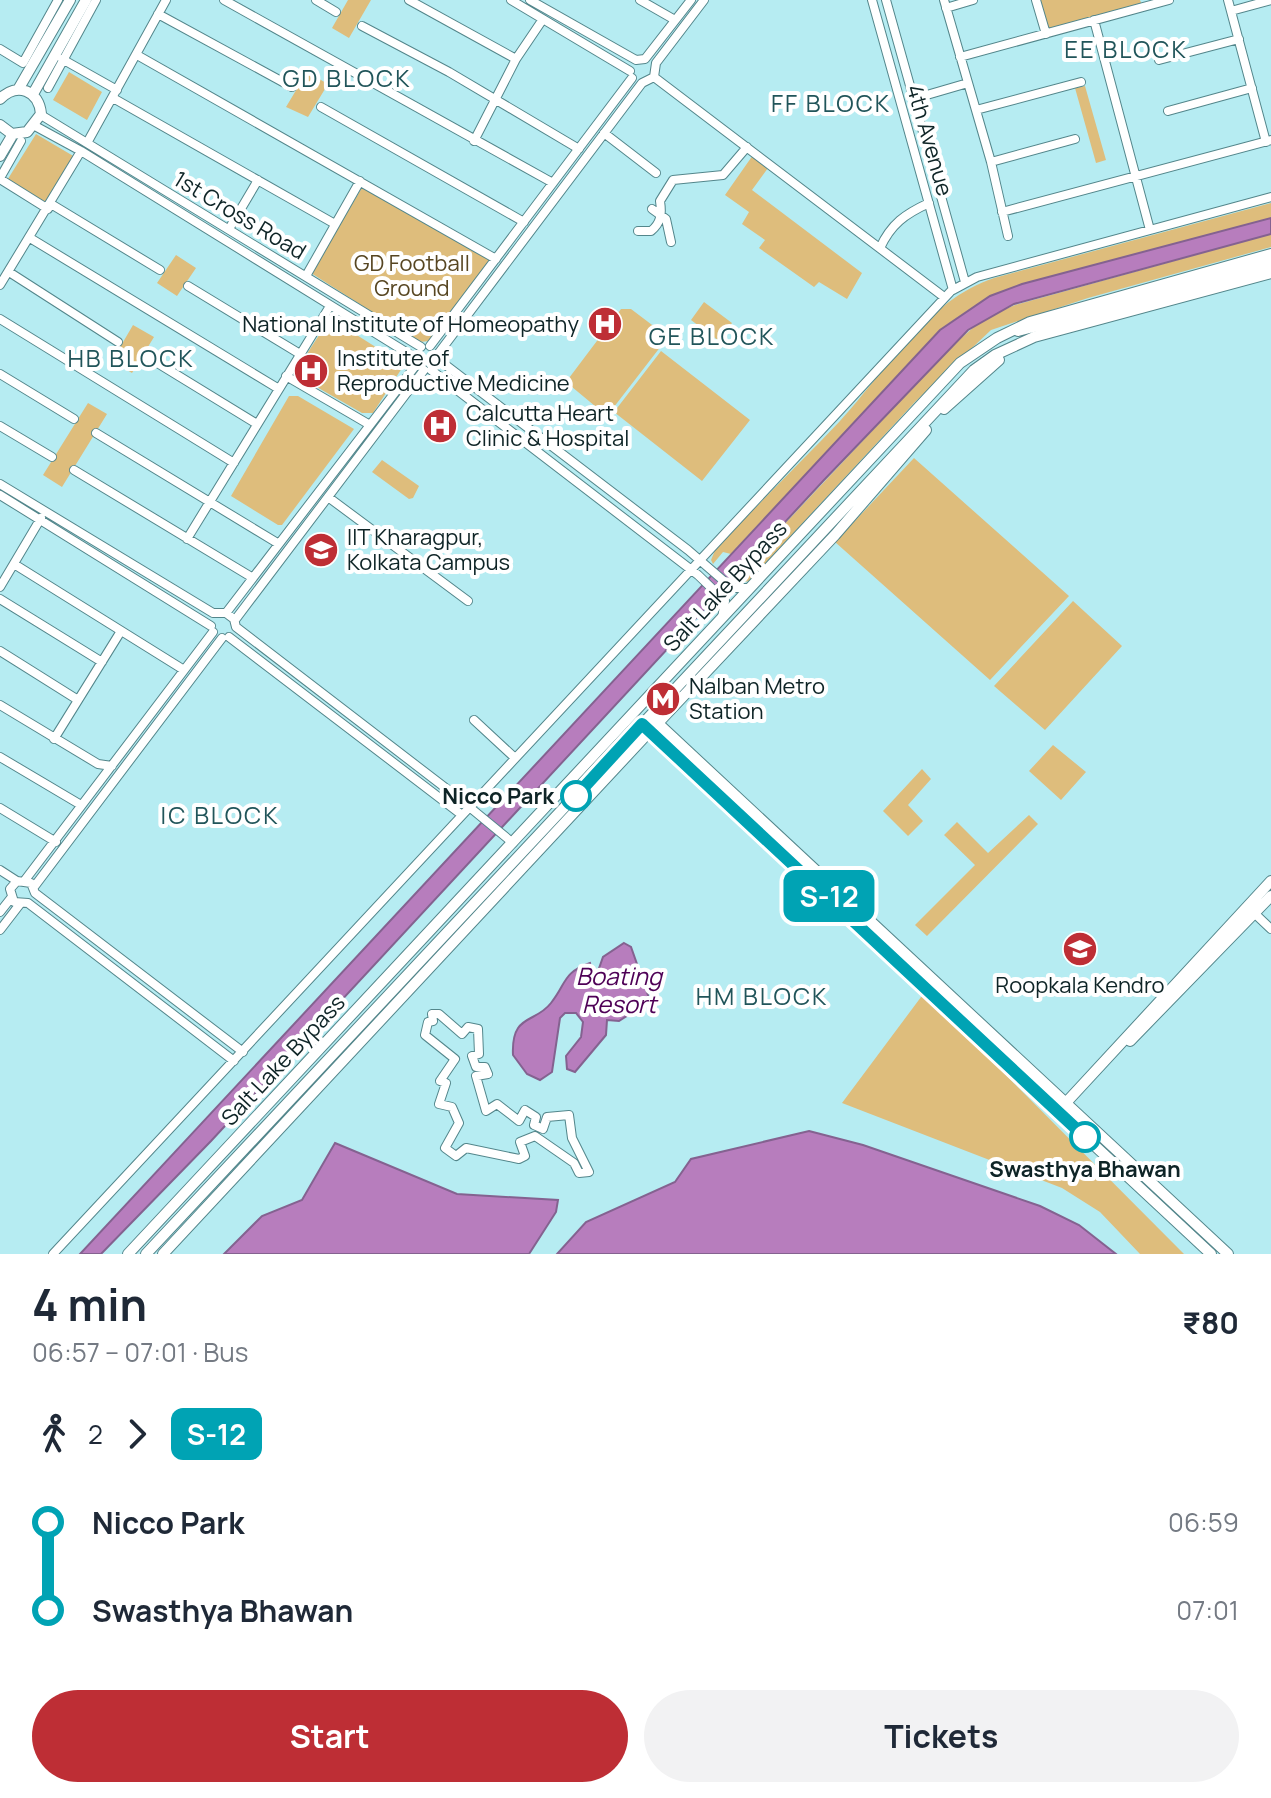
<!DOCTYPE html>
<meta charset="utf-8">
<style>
body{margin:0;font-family:Manrope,sans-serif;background:#f2f2f3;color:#1f2937;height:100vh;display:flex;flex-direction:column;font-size:30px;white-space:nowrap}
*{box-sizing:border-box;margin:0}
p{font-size:26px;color:#747a83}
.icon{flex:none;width:44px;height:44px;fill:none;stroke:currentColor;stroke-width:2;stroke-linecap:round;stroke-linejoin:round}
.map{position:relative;height:1254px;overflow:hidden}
.sheet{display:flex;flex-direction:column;background:#fff;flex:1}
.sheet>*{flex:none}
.badge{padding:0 16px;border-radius:12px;font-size:28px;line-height:52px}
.map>.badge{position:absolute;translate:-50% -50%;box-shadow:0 0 0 4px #fff}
.legs{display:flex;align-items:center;gap:12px;height:88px;padding:0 32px;font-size:26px}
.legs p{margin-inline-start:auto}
.overview{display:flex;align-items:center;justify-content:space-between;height:136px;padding:0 32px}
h1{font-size:44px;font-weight:700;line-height:60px}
.action{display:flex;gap:16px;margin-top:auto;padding:16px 32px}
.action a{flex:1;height:92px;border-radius:48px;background:#be2e35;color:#fff;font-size:32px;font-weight:700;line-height:92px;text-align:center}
.action a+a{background:#f2f2f3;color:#1f2937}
ul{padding:0 32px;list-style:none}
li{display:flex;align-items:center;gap:28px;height:88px;font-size:30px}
li i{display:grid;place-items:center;width:12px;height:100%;margin:0 10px;background:currentColor}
li i::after{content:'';width:20px;height:20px;margin:-10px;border:6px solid;border-radius:50%;background:#fff}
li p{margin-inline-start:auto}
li:first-child i{background:linear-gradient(#0000 50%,currentColor 0)}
li:last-child i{background:linear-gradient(currentColor 50%,#0000 0)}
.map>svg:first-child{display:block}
.green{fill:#debd7c}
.water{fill:#b77dbd;stroke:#846290;stroke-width:2}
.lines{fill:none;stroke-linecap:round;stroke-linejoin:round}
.minor-casing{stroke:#53868b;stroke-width:10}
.major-casing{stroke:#53868b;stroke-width:12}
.minor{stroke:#fff;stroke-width:8}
.major{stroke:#fff;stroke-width:10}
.line-1-casing{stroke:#fff;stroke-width:18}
.line-1{stroke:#00a3b4;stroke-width:12}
.stop-1-dot{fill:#fff;stroke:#00a3b4;stroke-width:4}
.labels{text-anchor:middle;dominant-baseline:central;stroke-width:8;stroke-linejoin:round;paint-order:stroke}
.street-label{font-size:22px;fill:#0e2426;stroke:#fff}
.park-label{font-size:22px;fill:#574622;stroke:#fff}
.poi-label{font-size:22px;fill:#0e2426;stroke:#fff;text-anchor:start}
.stop-label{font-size:22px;font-weight:bold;fill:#0e2426;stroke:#fff;text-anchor:end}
.neighbourhood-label{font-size:24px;letter-spacing:2px;fill:#21555a;stroke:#fff}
.water-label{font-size:24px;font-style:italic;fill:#4e0056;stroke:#fff}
</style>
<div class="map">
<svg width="1271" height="1254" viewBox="0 0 1271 1254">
<rect width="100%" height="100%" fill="#b6ecf2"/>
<!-- green -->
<path class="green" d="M348,0H371L349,38L332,28Z
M1038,0H1140L1142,5L1047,30Z
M69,72L102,92L87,120L53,100Z
M307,72L328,84L308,117L286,107Z
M1085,86L1106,160L1096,163L1075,88Z
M36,134L75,157L45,206L6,182Z
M753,155L768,168L752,190L862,273L847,299L819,282L814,287L759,248L765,240L742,224L749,212L725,195Z
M363,186L490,260L430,341L419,342L311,273Z
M1271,203V218L1022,284L990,296L942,328L731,554L723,552L713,564L711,560L716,548C757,505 799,464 840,421C886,371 927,300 994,278Z
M1271,234V247L1088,298L991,330L915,402L749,581L732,585L731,581L951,347L983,319L1015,305Z
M176,255L196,268L177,296L157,283Z
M704,302L732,323L719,341L691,320Z
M621,309H631L668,337L607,416L566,382Z
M330,318L404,365L373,413H362L301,378V363Z
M133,325L154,337L132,373L112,361Z
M661,351L750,420L702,481L614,412Z
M289,396H298L354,429L282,525H278L231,496Z
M88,403L107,414L62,487L43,475Z
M914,458L1069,596L990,680L835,542Z
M382,460L419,486L413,498L409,499L372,472Z
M1073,601L1122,646L1045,730L994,686Z
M1053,745L1086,772L1061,800L1029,771Z
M922,769L931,779L908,805L923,821L908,836L883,811Z
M1029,815L1038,824L927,936L915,925L975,865L944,835L957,822L988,853Z
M924,993L1184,1254H1140L1100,1212L1062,1188L842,1103Z"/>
<!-- water -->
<path class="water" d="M1271,218V234L1014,304L968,330L824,480L211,1141L101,1254H80L940,330L990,296L1022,284Z
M624,943L631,947L650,1001L619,1021L607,1020L606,1035L575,1072L567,1069L566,1056L581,1037L583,1022L576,1013H565L560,1018L552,1072L540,1080L527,1074L513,1055C511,1013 535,1024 551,1003C567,983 562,973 590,963L592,974H597L603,957Z
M809,1131L863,1145L1040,1206L1079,1225L1116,1254H557L586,1222L675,1182L691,1159Z
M335,1143L457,1194L558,1200L556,1212L529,1254H224L262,1216L302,1200Z"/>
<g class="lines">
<!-- minor casing -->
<g class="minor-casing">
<path id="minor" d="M224,0L553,183
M316,0L336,12
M409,0L516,59
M511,0L630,71
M530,0L636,60L645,59L691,0
M640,0L675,20
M872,0L953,290
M886,0L965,282
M944,0L991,162L1008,236
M1036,0L1046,34
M1228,0L1266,142
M946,8L973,0
M1231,11L1271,0
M158,14L292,87
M1094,20L1150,230
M362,26L449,72L579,149
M0,49L23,63L58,0
M137,55L496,259
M960,57L1169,0
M62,59L117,90
M1159,60L1239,39
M654,77L944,297
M654,77L656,63L704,0
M48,88L96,0
M113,98L335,224
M913,99L968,83
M321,107L524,222
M976,110L1081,82
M1168,111L1252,88
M41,115L421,347
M35,126L81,151L414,357
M604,133L656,173
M474,141L516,59L543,19
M87,143L166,0
M991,162L1075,139
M0,178L21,141
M0,179L48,209
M51,204L160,270
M652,209L666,219L671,242
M1002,212L1271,140
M229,229L258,180
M638,231H651C661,223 662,214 660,201L673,180L723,175L747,147
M30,238L279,389
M880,248C891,224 905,214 929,203
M9,272L118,342
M306,276L360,181
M0,285L81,151
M188,286L300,354
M0,319L234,463
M430,346L632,78
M438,354L642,83L654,77
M146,356L257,424
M439,360L688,550L732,588H749
M431,370L698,575L725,601L722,618
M0,374L74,419
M286,376L370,425
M0,426L52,457
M96,433L279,544
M74,470L253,578
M0,484L213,613H226L416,365
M0,495L211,626
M328,497L468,601
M187,539L330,306
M14,564L184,670
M0,587L41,518
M0,599L102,662
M226,613L234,619L236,627L456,796L513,843
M235,620L424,370
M229,637L462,815
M0,651L78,700
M0,705L98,764L112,766
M474,720L515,758
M54,739L121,631
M0,757L81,805
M0,808L56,842
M0,870L17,881L31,883L35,893L243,1052
M25,880L213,632
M17,881L10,889L14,902L28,903L234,1061
M34,887L222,638
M1251,910L1271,929
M0,912L11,898
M0,930L20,904
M432,1014H439L462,1034L468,1027L478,1029L479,1054L472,1056L476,1067H485L488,1074L476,1076L486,1111L497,1104L519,1121L525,1110L536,1117L534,1125L543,1129L547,1117L569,1115L572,1138L589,1172L579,1173L574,1163L535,1136L520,1142L525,1156L519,1159L466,1148L456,1156L445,1148L459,1123L452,1107L439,1104L446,1083L440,1081L455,1059L425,1035L428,1022L433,1021Z
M53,1254L951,291L977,277L1271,197"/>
</g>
<!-- major casing -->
<g class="major-casing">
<path id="major" d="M19,88L70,0
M33,94L86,0
M0,99C17,82 39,90 41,114L27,132L12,134L0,125
M0,156L13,134
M1018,331L1271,264
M944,409L999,360
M650,716L1228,1254
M658,723L835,535L926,430
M642,724L1211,1254
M1130,1041L1271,896
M1062,1107L1271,881
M128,1254L960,363L997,338L1030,322L1271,254
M146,1254L974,370L995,355L1034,337L1271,273
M163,1254L650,731"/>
</g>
<!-- minor -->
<use href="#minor" class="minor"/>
<!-- major -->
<use href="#major" class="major"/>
</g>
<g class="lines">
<!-- line-1 casing -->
<g class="line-1-casing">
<path id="line-1" d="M576,796L642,724L1085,1137"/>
</g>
<!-- line-1 -->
<use href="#line-1" class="line-1"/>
</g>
<!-- icons -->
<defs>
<g id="hospital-disc" transform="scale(1.8)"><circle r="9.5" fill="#be2e35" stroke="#fff"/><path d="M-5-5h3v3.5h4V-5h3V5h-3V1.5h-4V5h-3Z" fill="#fff"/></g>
<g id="university-disc" transform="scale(1.8)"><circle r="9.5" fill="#be2e35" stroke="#fff"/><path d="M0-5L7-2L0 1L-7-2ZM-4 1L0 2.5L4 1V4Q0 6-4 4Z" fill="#fff"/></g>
<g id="metro-disc" transform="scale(1.8)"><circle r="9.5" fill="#be2e35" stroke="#fff"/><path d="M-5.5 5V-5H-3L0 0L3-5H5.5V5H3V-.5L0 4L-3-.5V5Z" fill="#fff"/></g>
</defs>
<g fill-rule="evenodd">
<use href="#hospital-disc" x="605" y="324"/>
<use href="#hospital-disc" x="311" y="371"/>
<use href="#hospital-disc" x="440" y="426"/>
<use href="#university-disc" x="321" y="550"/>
<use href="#metro-disc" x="663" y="699"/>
<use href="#university-disc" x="1080" y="949"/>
</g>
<!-- markers -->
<g class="stop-1-dot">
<circle cx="576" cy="796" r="14"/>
<circle cx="1085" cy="1137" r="14"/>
</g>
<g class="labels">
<!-- street labels -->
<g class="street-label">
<text transform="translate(930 140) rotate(74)">4th Avenue</text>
<text transform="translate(240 215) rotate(31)">1st Cross Road</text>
<text transform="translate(725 586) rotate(-47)">Salt Lake Bypass</text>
<text transform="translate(283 1060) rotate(-47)">Salt Lake Bypass</text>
</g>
<!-- park labels -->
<g class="park-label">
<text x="412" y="263">GD Football<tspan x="412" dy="25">Ground</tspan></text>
</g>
<!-- poi labels -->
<g class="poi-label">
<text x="579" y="324" text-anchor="end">National Institute of Homeopathy</text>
<text x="337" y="358">Institute of<tspan x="337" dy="25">Reproductive Medicine</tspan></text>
<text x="466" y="413">Calcutta Heart<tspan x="466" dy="25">Clinic &amp; Hospital</tspan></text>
<text x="347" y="537">IIT Kharagpur,<tspan x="347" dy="25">Kolkata Campus</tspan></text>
<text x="689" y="686">Nalban Metro<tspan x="689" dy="25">Station</tspan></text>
<text x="1080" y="985" text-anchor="middle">Roopkala Kendro</text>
</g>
<!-- stop labels -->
<g class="stop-label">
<text x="554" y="796">Nicco Park</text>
<text x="1085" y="1169" text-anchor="middle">Swasthya Bhawan</text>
</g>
<!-- neighbourhood labels -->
<g class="neighbourhood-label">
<text x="1126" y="48">EE BLOCK</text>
<text x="347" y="77">GD BLOCK</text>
<text x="831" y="102">FF BLOCK</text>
<text x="712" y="335">GE BLOCK</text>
<text x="131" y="357">HB BLOCK</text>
<text x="220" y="814">IC BLOCK</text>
<text x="762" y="995">HM BLOCK</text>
</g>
<!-- water labels -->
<g class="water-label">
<text x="619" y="975">Boating<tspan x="619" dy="28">Resort</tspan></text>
</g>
</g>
</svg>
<b class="badge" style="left:829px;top:896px;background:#00a3b4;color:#fff">S-12</b>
</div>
<section class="sheet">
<div class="overview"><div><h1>4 min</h1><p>06:57 – 07:01 · Bus</p></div><b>₹80</b></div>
<div class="legs"><svg class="icon" aria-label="walk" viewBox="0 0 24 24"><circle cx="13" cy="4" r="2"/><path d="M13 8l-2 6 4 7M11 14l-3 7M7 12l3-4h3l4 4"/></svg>2<svg class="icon" aria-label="forward" viewBox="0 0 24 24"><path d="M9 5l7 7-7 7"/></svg><b class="badge" style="background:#00a3b4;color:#fff">S-12</b></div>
<ul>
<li><i style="color:#00a3b4"></i><b>Nicco Park</b><p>06:59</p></li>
<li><i style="color:#00a3b4"></i><b>Swasthya Bhawan</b><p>07:01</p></li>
</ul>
<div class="action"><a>Start</a><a>Tickets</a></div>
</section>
